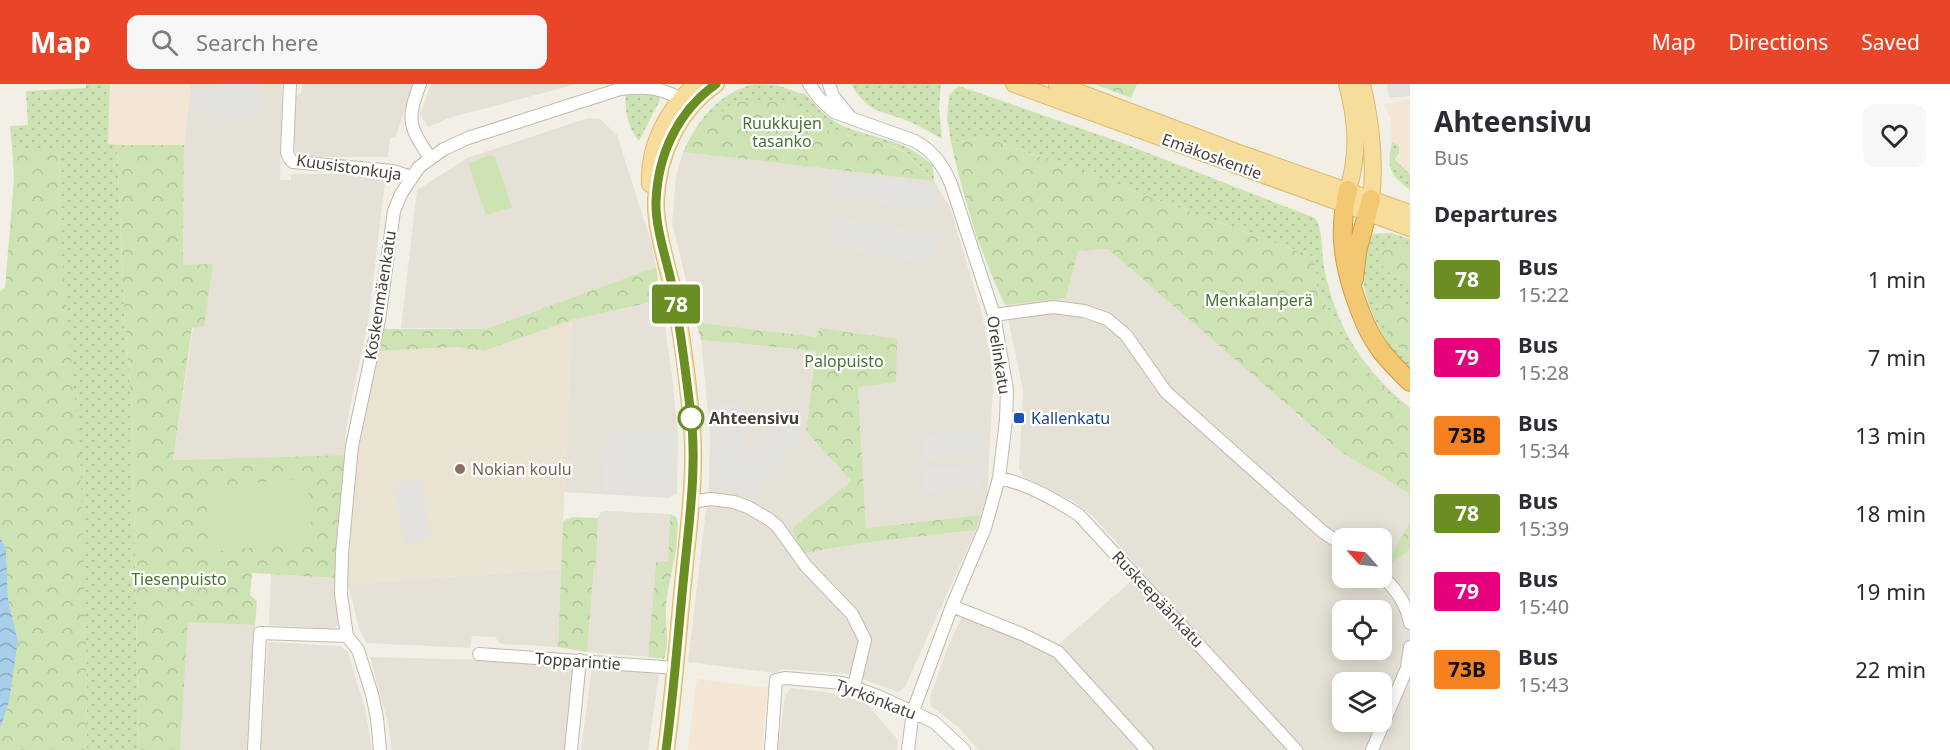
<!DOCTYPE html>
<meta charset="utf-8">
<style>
body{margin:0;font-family:"Noto Sans",sans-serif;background:#f7f7f7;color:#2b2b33;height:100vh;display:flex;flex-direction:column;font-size:22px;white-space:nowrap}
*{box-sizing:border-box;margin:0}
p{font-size:20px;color:#7c7c81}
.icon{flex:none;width:33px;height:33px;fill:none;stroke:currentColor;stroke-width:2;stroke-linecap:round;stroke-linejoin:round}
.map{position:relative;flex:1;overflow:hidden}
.panel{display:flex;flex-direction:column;background:#fff;width:540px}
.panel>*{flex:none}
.badge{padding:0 12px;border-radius:4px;font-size:21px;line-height:39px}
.needle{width:39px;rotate:297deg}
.tools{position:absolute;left:1332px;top:444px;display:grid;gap:12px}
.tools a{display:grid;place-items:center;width:60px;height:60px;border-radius:12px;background:#fff;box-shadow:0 3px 15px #0003;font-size:30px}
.map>.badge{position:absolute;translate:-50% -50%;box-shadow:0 0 0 3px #fff}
h2{padding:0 24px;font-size:22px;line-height:54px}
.round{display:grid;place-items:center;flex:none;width:63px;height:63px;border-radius:12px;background:#f7f7f7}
.overview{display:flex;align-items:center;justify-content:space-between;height:102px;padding:0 24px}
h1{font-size:28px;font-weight:700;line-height:45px}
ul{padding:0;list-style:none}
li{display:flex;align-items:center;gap:18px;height:78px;padding:0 24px}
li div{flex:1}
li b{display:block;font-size:22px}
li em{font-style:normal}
li .badge{min-width:66px;font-weight:700;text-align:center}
header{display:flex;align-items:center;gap:36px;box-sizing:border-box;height:84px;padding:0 30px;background:#e94528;color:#fff}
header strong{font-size:28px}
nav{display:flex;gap:33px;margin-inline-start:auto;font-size:21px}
.search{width:420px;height:54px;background:#f7f7f7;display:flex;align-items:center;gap:15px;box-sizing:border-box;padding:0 21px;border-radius:12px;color:#7c7c81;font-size:22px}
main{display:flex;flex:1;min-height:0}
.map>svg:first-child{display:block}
.residential{fill:#e6e1d6;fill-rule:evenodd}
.commercial{fill:#f3e6d4}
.education{fill:#eae3d2}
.grass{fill:url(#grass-dots)}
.forest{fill:url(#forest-crowns)}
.pitch{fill:#cee3b3}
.parking{fill:#e4e2df}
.water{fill:url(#water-waves)}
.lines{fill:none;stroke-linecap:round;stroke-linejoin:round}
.minor-casing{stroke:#c0b9ae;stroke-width:14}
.major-casing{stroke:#daba6d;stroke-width:18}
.highway-casing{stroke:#d19d43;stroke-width:20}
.minor{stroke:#fff;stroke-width:12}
.major{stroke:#f6dd9c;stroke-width:16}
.highway{stroke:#f2c872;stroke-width:18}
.line-casing{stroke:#fff;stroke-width:14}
.line{stroke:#6b8e23;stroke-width:9}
.stop-dot{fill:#fff;stroke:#6b8e23;stroke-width:3}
.transit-dot{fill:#1a4fb4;stroke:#fff;stroke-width:2}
.education-dot{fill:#8d6e63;stroke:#fff;stroke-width:2}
.labels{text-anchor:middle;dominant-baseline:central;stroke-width:4.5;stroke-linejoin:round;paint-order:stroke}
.park-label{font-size:16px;fill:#48722e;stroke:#fff}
.street-label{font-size:16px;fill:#453f37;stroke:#fff}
.stop-label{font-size:16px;font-weight:bold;fill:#453f37;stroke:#fff;text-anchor:start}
.transit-label{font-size:16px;fill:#164399;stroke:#fff;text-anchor:start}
.education-label{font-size:16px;fill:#785e54;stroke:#fff;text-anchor:start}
</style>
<header>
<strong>Map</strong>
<div class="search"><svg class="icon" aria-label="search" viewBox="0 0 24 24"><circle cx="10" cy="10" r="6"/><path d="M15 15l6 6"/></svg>Search here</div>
<nav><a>Map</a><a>Directions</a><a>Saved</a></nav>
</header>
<main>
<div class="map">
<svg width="1410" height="666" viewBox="0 0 1410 666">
<defs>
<pattern id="grass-dots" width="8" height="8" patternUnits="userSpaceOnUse" patternTransform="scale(1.5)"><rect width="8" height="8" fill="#cee3b3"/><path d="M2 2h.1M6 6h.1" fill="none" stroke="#b2c49b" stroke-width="1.8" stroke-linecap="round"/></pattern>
<pattern id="forest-crowns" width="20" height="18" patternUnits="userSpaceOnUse" patternTransform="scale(1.5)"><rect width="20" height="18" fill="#cee3b3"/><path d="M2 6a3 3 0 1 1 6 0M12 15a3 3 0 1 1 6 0" fill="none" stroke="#b2c49b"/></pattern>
<pattern id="water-waves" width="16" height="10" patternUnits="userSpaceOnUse" patternTransform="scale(1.5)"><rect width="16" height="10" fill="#a8cfea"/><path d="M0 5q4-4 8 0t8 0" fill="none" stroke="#8ba9be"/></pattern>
</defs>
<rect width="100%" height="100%" fill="#f2efe7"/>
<!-- residential -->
<path class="residential" d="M191,0H282L280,96H291V90H386L368,238L346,343L344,371L173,376L193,244L213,181H183L184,61Z
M302,0H413L396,52L390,54L388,73H302L295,68V14L302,7Z
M431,0H577L452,33L428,43L420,30Z
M588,34L600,35L617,51L652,161L656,183L486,245L401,244L417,106L467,74Z
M683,68L934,97L950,123L982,230L990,271L993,303L987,413L981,431L866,444L858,302L819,244L817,253L696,238L672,138L676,93Z
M1108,165L1340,367L1410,410V438L1386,482L1410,466V666H979L957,642L931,622L930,614L948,562L962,533L1034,560L1051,572L1059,560L1142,488L1093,432L1071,416L1024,393L1019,385L1023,306L1005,221L1066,214L1078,167ZM1342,454H1382V494H1342ZM1342,526H1382V566H1342ZM1342,598H1382V638H1342Z
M661,216L672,291L678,352L677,409L669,414L564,408L572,236Z
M701,256L816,267L806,347L851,397L792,444L804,469L871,458L976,446L905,603L898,608L848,590L783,585L774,589L688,578L709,402L710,350Z
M607,427L670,430L668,478L656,479L648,573L587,568L594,483L596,482L598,434L601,428Z
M561,485L558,563L501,560L495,553L472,552L470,564L366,559L359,544L348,500Z
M271,490L335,494L339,539L334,545L269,541Z
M188,537L255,541L248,666H180Z
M268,558L340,562L348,568L365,625L372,666H261Z
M370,573L523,577L571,582L575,590L565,666H392L387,635Z
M592,583L659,590L648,666H581Z
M791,604L826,608L865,618L898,656L897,666H778L785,611Z"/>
<!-- commercial -->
<path class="commercial" d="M110,0H191L184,61H108Z
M1410,15V90L1394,75L1396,58L1392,57L1391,36L1384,20Z
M699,595L768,604L761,666H688L696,599Z"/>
<!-- education -->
<path class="education" d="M572,236L561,485L348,500L351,431L358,362L379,267L455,263L484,267Z"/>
<!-- grass -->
<path class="grass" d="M86,0H110L108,60L117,61L124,226L132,325L139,666H87L86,555L58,135L60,67L12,63L10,42L28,41L26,7L86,4Z
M755,0L777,1L802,10L804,9C815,20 825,33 839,40C874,57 903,52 933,82L934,97L904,67L882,58L831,48L794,18L702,43L683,68C697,37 719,8 755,0Z
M851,0H941L939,24L942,55C931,49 920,42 908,37C880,26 869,30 851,0Z
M959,2L1120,58L1315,134C1324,148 1321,168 1324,184C1336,241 1359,280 1403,318L1392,314L1345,261L1317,202L1314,173L986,53L951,58L947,35L949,11Z
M649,8L659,12L660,16L639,57C628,44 624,26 626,9Z
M1392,57L1399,62V69L1394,75L1410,90V106C1388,89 1387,84 1392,57Z
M1391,149L1410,155V168L1396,161L1384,186L1410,198V226L1402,218L1395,260L1410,275V285C1399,274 1388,262 1381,248C1367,221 1351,176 1373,150Z"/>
<!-- forest -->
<path class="forest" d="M1094,0H1137L1131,14Z
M734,18H794L831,48L882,58L904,68L934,97L683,68L702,43Z
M986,53L1314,173L1317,202L1345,261L1392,314L1403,318L1410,324V410L1340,367L1108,165L1078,167L1066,214L1005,221C980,169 963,114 951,58Z
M117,61H184L183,181L213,180L204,243L192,244L173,376L344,371L335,494L252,489L250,511L257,517L255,541L188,538L180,666H139L132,325L124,226Z
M12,63L60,66L58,135L80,368L86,555L87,666H0V645L9,618L18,557L8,515L6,465L0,453V207L5,204L14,94Z
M1396,161L1410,168V198L1384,186L1380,174L1382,163Z
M656,183L661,216L572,236L484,267L455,263L379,267L383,245H486Z
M1383,214L1402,218L1410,226V275C1395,261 1377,238 1378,216Z
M696,238L817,253L819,244L897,255L896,298L858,303L866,444L981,431L976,446L871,458L804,469L799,463L792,444L851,397L806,347L816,267L701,256Z
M670,430L676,433L678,439C677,451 677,464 674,476C671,492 667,507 666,523C665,541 670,558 664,575L648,573L656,478L668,477Z
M573,433L598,434L596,482L594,483L587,568L558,563L563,437Z
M1410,438V466L1385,483Z"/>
<!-- pitch -->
<path class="pitch" d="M490,71L495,73L512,123L486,131L468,79Z
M307,394L313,458L211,468L205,404Z"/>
<!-- parking -->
<path class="parking" d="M214,0H262V36L213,35V25H194L195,5H214Z
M1387,0H1410V12L1389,14Z
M833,89L937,101L938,126L830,114Z
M835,133L940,152L936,171L924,169L922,179L830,162Z
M715,320L745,321L746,374L772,342L779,347L785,340L803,352L751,412L712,401Z
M607,346L674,349L672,410L604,407Z
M985,346V371L923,376V353Z
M986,382L980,405L924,408L923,385Z
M421,395L432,455L404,460L393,400Z"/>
<!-- water -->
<path class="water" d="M0,453L6,465L8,515L18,557L9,618L0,645Z"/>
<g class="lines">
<!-- minor casing -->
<g class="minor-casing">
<path id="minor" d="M290,0L287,69L290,75L293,78L393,87L411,93
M420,0C406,37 409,42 430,74
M809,0L819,14L834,28L915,57C933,67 943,81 951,100L994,231L1007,306L1006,336L999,394L985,444L952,522L913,627L908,666
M829,0L833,12L850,33
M994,231L1053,223L1084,227L1107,235L1126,251L1166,308L1323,448L1342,461
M999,394C1026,399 1056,416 1079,431L1296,666
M691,418L711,415L734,418L748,423L770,436L778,443L806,482L852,530L865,556L854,602
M1382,492C1395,504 1407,521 1410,539
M952,522L1024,551L1058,568L1147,666
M479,570L676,584
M254,666L260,549L347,552
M380,666L377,634L372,610L358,566L347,552L341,510L342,469L352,362L379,236L394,127L401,110L419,83L444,65L468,54L620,5C646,2 666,3 687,20
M571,666L580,576
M771,666L776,596L785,594L843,599L878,612L934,638L964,666
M1372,666L1407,584L1410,563"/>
</g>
<!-- major casing -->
<g class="major-casing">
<path id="major" d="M1014,0L1410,144
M1057,0L1236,68L1410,129
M1347,0C1357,37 1359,70 1348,106
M1362,0C1371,38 1376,75 1371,115
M650,100C648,61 668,25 696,0
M666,666C674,607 678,549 684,490C689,438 697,384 691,332C687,291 682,250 674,211C668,183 655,144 656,117C658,70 678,27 716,0"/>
</g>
<!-- highway casing -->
<g class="highway-casing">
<path id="highway" d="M1348,106C1339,144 1342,173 1354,210C1361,230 1368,250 1382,268C1390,278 1400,288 1410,298
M1354,195L1357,168L1371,115"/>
</g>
<!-- minor -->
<use href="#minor" class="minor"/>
<!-- major -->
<use href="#major" class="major"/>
<!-- highway -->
<use href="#highway" class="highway"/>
</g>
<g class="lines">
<!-- line casing -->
<g class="line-casing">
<path id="line" d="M666,666C674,607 678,549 684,490C689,438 697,384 691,332C686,290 681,247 673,206C668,179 655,145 656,117C658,70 678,27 716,0"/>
</g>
<!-- line -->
<use href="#line" class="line"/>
</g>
<!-- markers -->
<circle class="stop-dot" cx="691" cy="334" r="12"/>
<rect class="transit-dot" x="1013" y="328" width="12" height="12" rx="3"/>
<circle class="education-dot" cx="460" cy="385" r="6"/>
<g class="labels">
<!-- park labels -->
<g class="park-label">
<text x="782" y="39">Ruukkujen<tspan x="782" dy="18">tasanko</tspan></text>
<text x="1259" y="216">Menkalanperä</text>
<text x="844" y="277">Palopuisto</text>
<text x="179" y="495">Tiesenpuisto</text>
</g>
<!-- street labels -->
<g class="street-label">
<text transform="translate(1212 72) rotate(20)">Emäkoskentie</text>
<text transform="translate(349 83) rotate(8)">Kuusistonkuja</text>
<text transform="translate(380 211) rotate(-81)">Koskenmäenkatu</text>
<text transform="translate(999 271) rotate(81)">Orelinkatu</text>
<text transform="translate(1158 515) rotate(47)">Ruskeepäänkatu</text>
<text transform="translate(578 577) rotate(4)">Topparintie</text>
<text transform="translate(876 615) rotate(21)">Tyrkönkatu</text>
</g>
<!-- stop labels -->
<g class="stop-label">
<text x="709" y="334">Ahteensivu</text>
</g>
<!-- transit labels -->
<g class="transit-label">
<text x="1031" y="334">Kallenkatu</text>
</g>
<!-- education labels -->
<g class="education-label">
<text x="472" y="385">Nokian koulu</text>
</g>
</g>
</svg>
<div class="tools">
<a><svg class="needle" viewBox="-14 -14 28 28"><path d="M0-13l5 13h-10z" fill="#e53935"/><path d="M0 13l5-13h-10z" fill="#7c7c81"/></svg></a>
<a><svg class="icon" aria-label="locate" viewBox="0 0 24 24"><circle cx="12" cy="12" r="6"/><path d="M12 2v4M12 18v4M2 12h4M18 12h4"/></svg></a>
<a><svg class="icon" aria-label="layers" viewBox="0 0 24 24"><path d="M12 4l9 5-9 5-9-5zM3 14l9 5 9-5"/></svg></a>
</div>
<b class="badge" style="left:676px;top:220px;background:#6b8e23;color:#fff">78</b>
</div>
<section class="panel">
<div class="overview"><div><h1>Ahteensivu</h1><p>Bus</p></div><a class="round"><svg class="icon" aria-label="heart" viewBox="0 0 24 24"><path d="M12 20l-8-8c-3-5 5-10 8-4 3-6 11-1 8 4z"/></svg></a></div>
<h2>Departures</h2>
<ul>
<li><span class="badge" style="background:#6b8e23;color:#fff">78</span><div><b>Bus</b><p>15:22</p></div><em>1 min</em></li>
<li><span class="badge" style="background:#e6007e;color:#fff">79</span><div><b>Bus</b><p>15:28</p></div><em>7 min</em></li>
<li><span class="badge" style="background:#f58220;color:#111">73B</span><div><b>Bus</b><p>15:34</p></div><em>13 min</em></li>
<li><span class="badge" style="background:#6b8e23;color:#fff">78</span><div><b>Bus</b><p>15:39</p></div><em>18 min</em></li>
<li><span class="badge" style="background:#e6007e;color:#fff">79</span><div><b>Bus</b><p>15:40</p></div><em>19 min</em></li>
<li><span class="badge" style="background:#f58220;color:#111">73B</span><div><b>Bus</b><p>15:43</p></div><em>22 min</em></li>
</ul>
</section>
</main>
